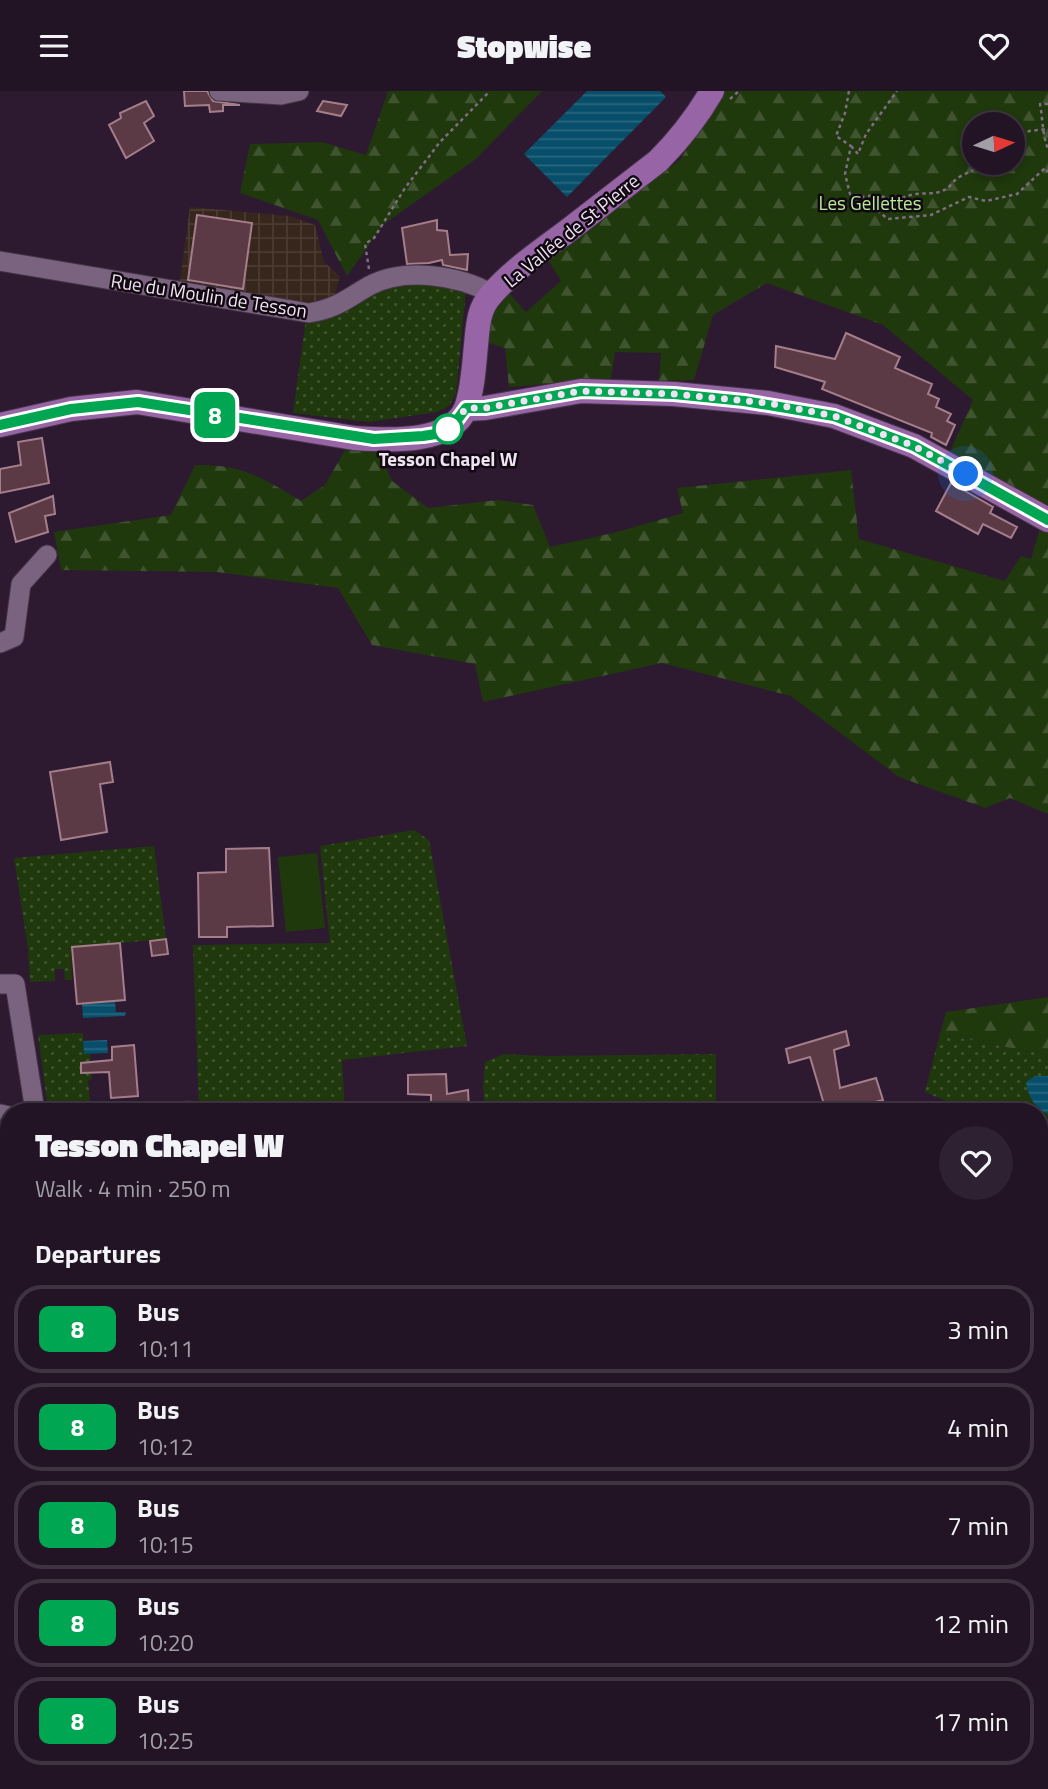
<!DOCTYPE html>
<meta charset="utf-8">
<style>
body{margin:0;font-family:"Titillium Web",sans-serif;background:#2e2132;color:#f1f3f6;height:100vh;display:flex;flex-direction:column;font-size:26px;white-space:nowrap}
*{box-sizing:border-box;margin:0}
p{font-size:23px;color:#a29ea7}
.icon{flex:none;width:38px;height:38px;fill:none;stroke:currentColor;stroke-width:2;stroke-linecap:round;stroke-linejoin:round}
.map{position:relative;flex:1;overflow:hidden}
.sheet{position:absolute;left:0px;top:1012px;width:1048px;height:688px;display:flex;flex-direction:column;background:#221425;border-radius:28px 28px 0 0;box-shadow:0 4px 10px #0003,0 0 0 2px #3f3342}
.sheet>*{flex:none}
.badge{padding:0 14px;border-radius:10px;font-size:24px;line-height:46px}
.needle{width:46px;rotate:86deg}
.tools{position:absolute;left:962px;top:21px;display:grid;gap:14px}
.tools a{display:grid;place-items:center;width:63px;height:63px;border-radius:50%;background:#221425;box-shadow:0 4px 10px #0003,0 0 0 2px #3f3342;font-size:35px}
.you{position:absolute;width:35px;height:35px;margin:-18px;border:5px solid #fff;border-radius:50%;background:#1a73e8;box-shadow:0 0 0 10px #1a73e833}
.map>.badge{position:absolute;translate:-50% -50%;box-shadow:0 0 0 4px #fff}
h2{padding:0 35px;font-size:26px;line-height:63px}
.round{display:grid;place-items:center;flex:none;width:74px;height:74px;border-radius:37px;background:#2e2132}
.summary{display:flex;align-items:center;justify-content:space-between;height:119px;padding:0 35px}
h1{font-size:33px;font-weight:800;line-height:52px}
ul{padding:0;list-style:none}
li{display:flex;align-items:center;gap:21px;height:88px;margin:0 14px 10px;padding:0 21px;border:4px solid #3f3342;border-radius:28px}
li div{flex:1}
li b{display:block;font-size:26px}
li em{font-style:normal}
li .badge{min-width:77px;font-weight:700;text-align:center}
header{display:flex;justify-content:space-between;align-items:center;height:91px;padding:0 35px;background:#221425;font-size:32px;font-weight:800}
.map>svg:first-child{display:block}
.industrial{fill:url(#industrial-grid)}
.green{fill:url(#green-dots)}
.forest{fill:url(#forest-firs);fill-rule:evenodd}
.pitch{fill:#1f380c}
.water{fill:url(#water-rules)}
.building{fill:#5b3a45;stroke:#a47e8a;stroke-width:2}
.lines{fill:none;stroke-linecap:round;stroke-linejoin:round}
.minor-casing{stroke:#453548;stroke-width:21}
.major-casing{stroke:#453548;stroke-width:26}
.path{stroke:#7e6e82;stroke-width:2.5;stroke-dasharray:3.5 3.5;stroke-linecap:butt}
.minor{stroke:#7a637e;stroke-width:19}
.major{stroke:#9765a6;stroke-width:24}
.line-casing{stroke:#fff;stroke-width:16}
.line{stroke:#00a651;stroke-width:10}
.walk{stroke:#efe2f2;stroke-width:7;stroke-dasharray:0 12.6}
.stop-dot{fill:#fff;stroke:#00a651;stroke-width:3.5}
.labels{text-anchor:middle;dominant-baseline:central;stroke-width:5;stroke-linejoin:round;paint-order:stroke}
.park-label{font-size:19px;fill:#b7ed97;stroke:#110812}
.street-label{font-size:19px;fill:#efe2f2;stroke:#110812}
.stop-label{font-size:19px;font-weight:bold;fill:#efe2f2;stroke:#110812}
</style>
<header><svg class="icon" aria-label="menu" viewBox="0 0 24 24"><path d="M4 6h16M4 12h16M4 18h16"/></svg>Stopwise<svg class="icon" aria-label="heart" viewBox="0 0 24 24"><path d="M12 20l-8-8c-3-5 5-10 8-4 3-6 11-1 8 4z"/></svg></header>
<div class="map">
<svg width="1048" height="1698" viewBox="0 0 1048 1698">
<defs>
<pattern id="industrial-grid" width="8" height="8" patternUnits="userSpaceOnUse" patternTransform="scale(1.75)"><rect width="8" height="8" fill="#36261c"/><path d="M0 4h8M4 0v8" fill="none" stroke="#4a3b32"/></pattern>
<pattern id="green-dots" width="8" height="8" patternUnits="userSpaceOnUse" patternTransform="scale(1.75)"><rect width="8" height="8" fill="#1f380c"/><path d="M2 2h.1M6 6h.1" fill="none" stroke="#405430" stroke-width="1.8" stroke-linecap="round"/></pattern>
<pattern id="forest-firs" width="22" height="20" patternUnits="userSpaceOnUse" patternTransform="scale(1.75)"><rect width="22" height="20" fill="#1f380c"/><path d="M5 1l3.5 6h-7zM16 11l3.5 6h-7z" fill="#405430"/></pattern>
<pattern id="water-rules" width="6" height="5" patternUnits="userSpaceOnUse" patternTransform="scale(1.75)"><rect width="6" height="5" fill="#064e69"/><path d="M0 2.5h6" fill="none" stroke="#2b677f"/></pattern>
</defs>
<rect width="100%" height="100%" fill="#2d1a31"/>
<!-- industrial -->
<path class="industrial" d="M190,116L290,125L315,134L324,171L340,185L334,208L312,213L179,195Z"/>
<!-- green -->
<path class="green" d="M393,193H429L466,199L456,303L449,315L437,321L369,331L293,322L306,228L338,225Z
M414,739L429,749L467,955L342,969L345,1020H199L193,854L330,852L320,755Z
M154,755L166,848L71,856L72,889H65L64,878H55V890L30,891L28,858L14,767Z
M83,942L84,963H90L92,988L88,989L90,1010L48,1018L38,944Z
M940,943L1048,964V1050L1040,1047V1020H970L925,1001Z
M504,963L546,965L716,963V1020H485L483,993L485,971Z
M1048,1148V1309L1040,1311V1149Z
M9,1457V1581L0,1576V1482Z
M381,1690L390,1698H212L209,1691Z
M429,1691H670L669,1698H431Z"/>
<!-- forest -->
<path class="forest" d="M388,0H542L476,68L384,133L347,185L318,129L240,102L250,53L322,51L366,64Z
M721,0H1048V421L950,361L973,309L883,234L767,192L713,224L694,289L659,290L661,262L615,261L611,288L509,296L505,257L484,250L490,223L508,201L526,221L561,190L547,167L680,69ZM975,33H1013V72H975Z
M348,354L379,359L392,390L428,417L498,409L533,414L550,456L617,441L683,422L677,397L851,379L859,448L1005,490L1021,465L1031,468L1041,434L1048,439V723L1010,707L985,717L899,686L791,605L662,572L483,611L475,573L372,554L338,497L217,481L61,479L54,441L171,424L195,374C243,373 262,387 301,410L325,394Z
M1048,906V964L940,943L946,921Z
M1040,1047L1048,1050V1108L1040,1082Z
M0,1162L6,1163L9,1188V1238L0,1239Z
M1048,1309V1608H1047L1040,1600V1311Z
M0,1320H9V1437L0,1432Z"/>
<!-- pitch -->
<path class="pitch" d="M317,762L325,837L286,841L278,766Z
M570,1691V1690L613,1691L612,1698H569Z"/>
<!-- water -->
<path class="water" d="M587,0H660L666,6L567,106L524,63Z
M115,910L116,921H126L125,925L83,927L82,913Z
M107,949L108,962L84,963L83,950Z
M1035,985H1048V1023C1035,1018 1028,1005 1026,991Z"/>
<!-- building -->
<path class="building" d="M184,0H207L213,10L240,14H223V20L210,21L209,14L185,15Z
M146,10L154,25L144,32L154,50L126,67L109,34L121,27L120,22Z
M323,10L347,14L341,25L317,20Z
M197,124L252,132L243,198L188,189Z
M437,129V139L447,140L450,164L468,163L467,179L443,174L442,169L429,172L407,173L402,137Z
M846,242L900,266L895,277L932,293L928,303L939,308L936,316L951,323L947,330L955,334L946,354L931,346L932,342L822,298L825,291L775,276L776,255L835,268Z
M42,347L49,392L0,402V378L21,374L18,351Z
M951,392L993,416L990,422L1017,436L1011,447L983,433L978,443L936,420Z
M53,405L55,423L45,425L48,441L16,451L9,422Z
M110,671L113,691L100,693L107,741L61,749L50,681Z
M269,757L273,835L227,836V846H199L198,782L226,781V758Z
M166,848L168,863L152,865L150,850Z
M120,852L125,909L77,913L72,856Z
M846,940L849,954L834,959L840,997L876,987L883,1009L848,1018L849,1020H826L810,966L789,972L786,958Z
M134,954L138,1005L111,1007L109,981L81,982V972L112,969V956Z
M446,983L447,1003L468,999L469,1019L431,1020V1004L408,1003V984Z"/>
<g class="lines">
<!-- minor casing -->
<g class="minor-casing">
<path id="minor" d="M219,0L281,4L299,0
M0,170L309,222C338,217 346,208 369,195C404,176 459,184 492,203
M0,552L14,546L21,493L47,464
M0,893H15L35,1020
M186,1020H190
M0,1023L9,1025
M1040,1616L1048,1625"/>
</g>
<!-- major casing -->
<g class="major-casing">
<path id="major" d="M466,318L485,317L581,300L674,303L768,312L834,325L914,355L1048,429
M0,334L71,318L137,311L354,347C387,349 451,354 466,317C473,298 474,274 476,254C478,235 478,218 491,204C512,180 539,161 565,142C596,118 627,94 658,70C679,49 697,26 712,0"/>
</g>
<!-- path -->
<path class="path" d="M849,0L845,22L836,45L851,55L845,83L850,103L858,104L888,128L931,124L969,106L986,110L1017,103L1045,77L1048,81
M730,8L739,0
M1048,13H1040C1043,29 1042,42 1048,58
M851,55L858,63L866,43L897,0
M1013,56L1029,40L1048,38
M861,106L876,104L895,109L914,103L936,102L947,98L957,87L988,72
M369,178L365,153L374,147L405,97L440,51L490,0
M327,1690L330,1698"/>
<!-- minor -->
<use href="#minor" class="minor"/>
<!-- major -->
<use href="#major" class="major"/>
</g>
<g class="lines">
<!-- line casing -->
<g class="line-casing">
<path id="line" d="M0,334L71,318L138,311L374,348L423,345L442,342L454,333L466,317H485L581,300L674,303L744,310L834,325L914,355L1048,429"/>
</g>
<!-- line -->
<use href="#line" class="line"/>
<!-- walk -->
<path class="walk" d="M448,338L442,342L454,333L466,317H485L581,300L674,303L768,312L834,325L914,355L966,383"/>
</g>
<!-- markers -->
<circle class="stop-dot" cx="448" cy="338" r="14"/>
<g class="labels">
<!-- park labels -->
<g class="park-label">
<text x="870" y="111">Les Gellettes</text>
</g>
<!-- street labels -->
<g class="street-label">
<text transform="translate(571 139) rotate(-39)">La Vallée de St Pierre</text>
<text transform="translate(209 204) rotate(9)">Rue du Moulin de Tesson</text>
</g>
<!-- stop labels -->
<g class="stop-label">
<text x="448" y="367">Tesson Chapel W</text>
</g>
</g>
</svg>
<div class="tools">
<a><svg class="needle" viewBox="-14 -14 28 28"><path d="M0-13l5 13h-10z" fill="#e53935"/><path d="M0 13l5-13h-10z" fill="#a29ea7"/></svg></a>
</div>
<div class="you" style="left:966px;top:383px"></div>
<b class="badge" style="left:215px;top:324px;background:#00a651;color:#fff">8</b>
<section class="sheet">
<div class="summary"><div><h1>Tesson Chapel W</h1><p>Walk · 4 min · 250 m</p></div><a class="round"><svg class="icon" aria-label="heart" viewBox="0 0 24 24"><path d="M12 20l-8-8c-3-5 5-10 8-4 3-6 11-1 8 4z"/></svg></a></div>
<h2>Departures</h2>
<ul>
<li><span class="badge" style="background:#00a651;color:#fff">8</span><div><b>Bus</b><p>10:11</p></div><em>3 min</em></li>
<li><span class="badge" style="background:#00a651;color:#fff">8</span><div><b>Bus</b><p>10:12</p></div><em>4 min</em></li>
<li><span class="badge" style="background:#00a651;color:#fff">8</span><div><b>Bus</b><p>10:15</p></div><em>7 min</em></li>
<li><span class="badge" style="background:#00a651;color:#fff">8</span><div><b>Bus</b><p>10:20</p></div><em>12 min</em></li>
<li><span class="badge" style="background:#00a651;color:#fff">8</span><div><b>Bus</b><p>10:25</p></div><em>17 min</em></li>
</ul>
</section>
</div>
